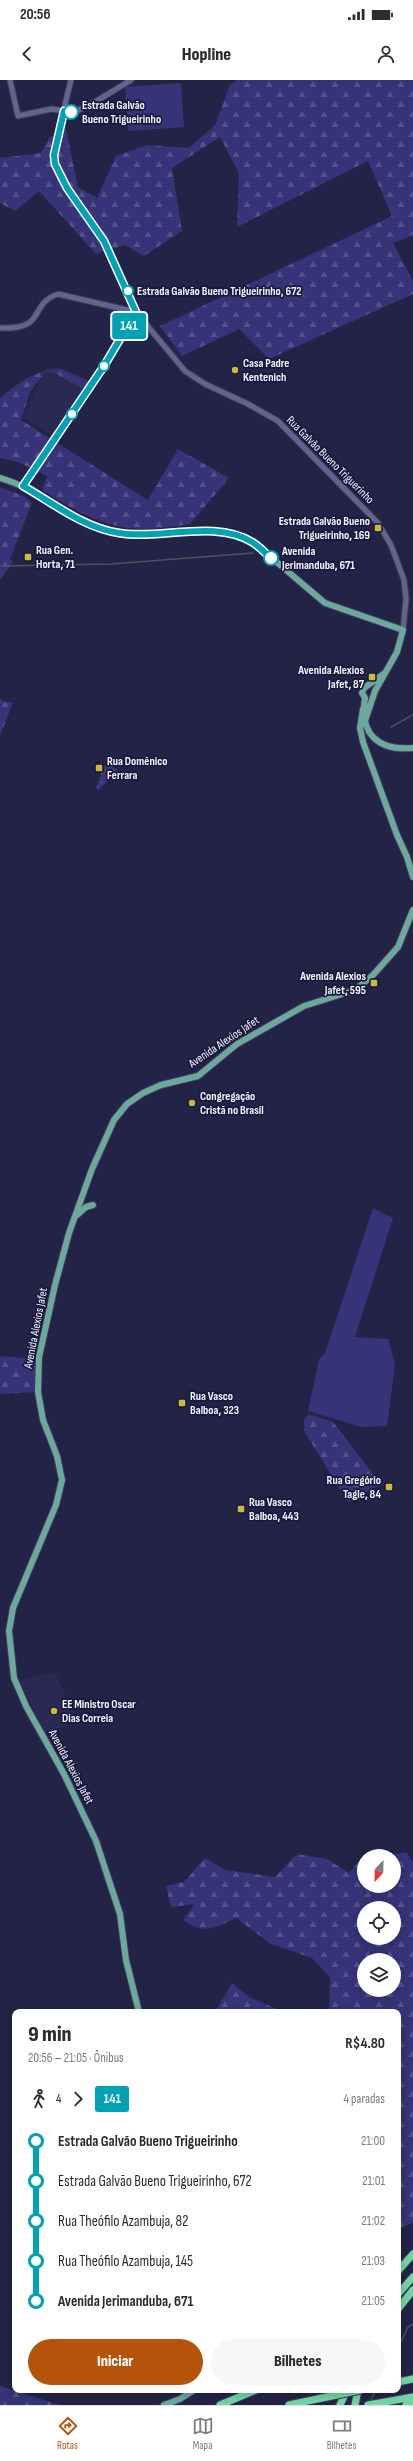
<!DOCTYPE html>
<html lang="pt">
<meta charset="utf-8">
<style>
body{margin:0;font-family:"Sofia Sans Condensed",sans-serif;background:#f7f7f7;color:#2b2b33;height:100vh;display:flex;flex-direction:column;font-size:15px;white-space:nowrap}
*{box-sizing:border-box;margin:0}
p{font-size:13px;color:#7c7c81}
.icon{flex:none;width:22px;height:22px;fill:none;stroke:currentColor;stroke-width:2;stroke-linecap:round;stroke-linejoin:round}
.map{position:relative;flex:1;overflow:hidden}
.drawer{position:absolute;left:12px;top:1929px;width:389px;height:384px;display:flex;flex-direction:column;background:#fff;border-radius:8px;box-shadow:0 2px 10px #0003}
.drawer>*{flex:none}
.badge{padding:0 8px;border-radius:3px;font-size:14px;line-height:26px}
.needle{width:26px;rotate:202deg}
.fabs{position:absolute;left:357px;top:1769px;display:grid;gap:8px}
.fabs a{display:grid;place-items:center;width:44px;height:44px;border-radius:50%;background:#fff;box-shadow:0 2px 10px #0003;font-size:20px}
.map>.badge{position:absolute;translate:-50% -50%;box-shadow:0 0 0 2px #fff}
.legs{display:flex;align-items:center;gap:6px;height:44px;padding:0 16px;font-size:13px}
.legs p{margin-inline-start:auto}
.overview{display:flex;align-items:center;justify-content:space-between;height:68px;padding:0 16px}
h1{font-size:22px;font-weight:800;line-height:30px}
.button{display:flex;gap:8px;margin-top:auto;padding:8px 16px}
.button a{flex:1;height:46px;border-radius:24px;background:#b45309;color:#fff;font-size:16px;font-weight:800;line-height:46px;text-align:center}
.button a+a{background:#f7f7f7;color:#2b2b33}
ul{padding:0 16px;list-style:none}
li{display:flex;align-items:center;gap:14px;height:40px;font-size:15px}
li i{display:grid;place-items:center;width:6px;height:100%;margin:0 5px;background:currentColor}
li i::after{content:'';width:10px;height:10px;margin:-5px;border:3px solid;border-radius:50%;background:#fff}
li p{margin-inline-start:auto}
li:first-child i{background:linear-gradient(#0000 50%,currentColor 0)}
li:last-child i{background:linear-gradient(currentColor 50%,#0000 0)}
.status{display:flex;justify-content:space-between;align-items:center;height:28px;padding:0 20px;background:#fff;direction:ltr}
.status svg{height:11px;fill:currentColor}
header{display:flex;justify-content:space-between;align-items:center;height:52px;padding:0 16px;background:#fff;font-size:18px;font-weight:800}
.dock{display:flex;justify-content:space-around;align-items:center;height:56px;border-top:1px solid #e1e1e2;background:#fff;font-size:11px;color:#7c7c81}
.dock a{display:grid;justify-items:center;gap:2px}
.dock .selected{color:#b45309}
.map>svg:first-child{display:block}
.built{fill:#292954}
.green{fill:#363378}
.forest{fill:url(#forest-firs);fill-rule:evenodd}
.park{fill:url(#park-dots)}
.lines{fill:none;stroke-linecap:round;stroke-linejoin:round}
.stream{stroke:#49545c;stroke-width:1.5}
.minor-casing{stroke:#403e5b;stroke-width:7}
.major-casing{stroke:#403e5b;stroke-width:8}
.highway-casing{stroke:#403e5b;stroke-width:9}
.minor{stroke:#62648e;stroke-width:5}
.major{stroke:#6ca89c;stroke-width:6}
.highway{stroke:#72d5a5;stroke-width:7}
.highway-bridge-casing{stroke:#403e5b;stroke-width:9;stroke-linecap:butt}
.highway-bridge{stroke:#72d5a5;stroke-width:7}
.line-1-casing{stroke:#fff;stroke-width:9}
.line-1{stroke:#00a3b4;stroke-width:6}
.stop-1-dot{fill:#fff;stroke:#00a3b4;stroke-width:2}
.poi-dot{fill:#ccb939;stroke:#1a193d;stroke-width:1.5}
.labels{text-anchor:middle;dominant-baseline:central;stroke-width:3.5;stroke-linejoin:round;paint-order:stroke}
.stop-label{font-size:12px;font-weight:bold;fill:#f2f4fd;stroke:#1a193d;text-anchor:start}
.poi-label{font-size:12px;font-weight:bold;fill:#f2f4fd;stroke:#1a193d;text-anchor:start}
.street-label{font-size:12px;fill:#f2f4fd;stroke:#1a193d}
</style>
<div class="status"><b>20:56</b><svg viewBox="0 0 49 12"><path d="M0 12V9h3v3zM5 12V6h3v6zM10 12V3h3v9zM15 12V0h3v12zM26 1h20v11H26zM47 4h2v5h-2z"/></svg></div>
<header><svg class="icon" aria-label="back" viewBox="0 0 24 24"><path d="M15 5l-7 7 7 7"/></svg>Hopline<svg class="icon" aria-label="person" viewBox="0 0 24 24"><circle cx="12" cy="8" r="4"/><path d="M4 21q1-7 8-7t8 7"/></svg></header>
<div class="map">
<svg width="413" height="2325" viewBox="0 0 413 2325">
<defs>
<pattern id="forest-firs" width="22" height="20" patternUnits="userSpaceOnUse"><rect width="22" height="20" fill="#363378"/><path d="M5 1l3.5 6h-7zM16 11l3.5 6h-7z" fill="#54518c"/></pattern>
<pattern id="park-dots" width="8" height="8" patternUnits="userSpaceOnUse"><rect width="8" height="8" fill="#363378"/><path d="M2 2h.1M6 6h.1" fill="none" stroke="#54518c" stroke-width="1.8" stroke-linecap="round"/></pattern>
</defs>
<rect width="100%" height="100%" fill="#232347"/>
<!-- built -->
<path class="built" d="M46,287L64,289L90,301L53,356L23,337Z
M55,1592L77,1640L46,1654L19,1600Z"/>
<!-- green -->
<path class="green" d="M181,3L184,47L128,51L125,7Z
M373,1128L393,1138L355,1257L388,1259L395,1284L387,1346L361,1347L308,1331L319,1279L325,1273Z"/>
<!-- forest -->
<path class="forest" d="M237,0H413V155L393,163L413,201V214L269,279L239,249L182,276L160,246L392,136L368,81L237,147L239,93L220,57L172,88L182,151L144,176L125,165L96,174L39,111L15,131L0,123V78L41,73L50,57L66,49L78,107L97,118L116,76L147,65L189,68L215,45L230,5Z
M61,289L88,301L83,309L53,292H45L30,312L21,340L148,420L178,369L229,398L190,444C175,446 159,449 144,449C104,449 74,430 42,410L47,396L18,382L0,378V318C21,301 33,291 61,289Z
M0,407L24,416L32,423L10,479L13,482L0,500Z
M0,618L4,622H13L0,656Z
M0,1276L37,1279L35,1312L0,1314Z
M308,1334L333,1342L381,1404L348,1422L304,1351V1340Z
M406,1772L413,1782V2143L402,2147L398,2154V1932H329L330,1897L312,1878L271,1864L236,1838C215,1848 203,1855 183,1840L195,1824L171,1827L166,1806L184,1802L205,1778L225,1790L275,1797L297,1774L327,1779L349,1793L360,1780H364V1806H394V1776H386ZM364,1828H394V1858H364ZM364,1880H394V1910H364Z
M232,1903L249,1917L284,1932H215Z
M0,2306L60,2325H0Z"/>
<!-- park -->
<path class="park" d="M107,684L118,690L98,711L96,708L103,688Z"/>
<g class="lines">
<!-- stream -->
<path class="stream" d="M0,486L111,484L253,473
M391,647L413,635
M398,2268L408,2247L413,2244
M369,2323L376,2310"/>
<!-- minor casing -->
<g class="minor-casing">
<path id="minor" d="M10,0L18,36L51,29L74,32L90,25L131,0
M71,0L59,49L54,75L55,84L61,99L104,161L136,232L185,291L205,304L248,324L278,341L378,443L391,465L404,500L406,519L403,550
M0,248C48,250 28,224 58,214L136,232
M23,406L104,286L136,232"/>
</g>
<!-- major casing -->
<g class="major-casing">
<path id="major" d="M0,398C42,410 75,445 118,453C162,462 209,439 253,462L325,523L403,550L397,572L375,611L365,641
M365,618C359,654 378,671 413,668
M365,618L362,613L364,608L385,593
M363,629L360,648L363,662L397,755L407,777L413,797
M77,1135L86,1127L93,1125
M139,1932L126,1880L120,1834L96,1761L64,1694L26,1626L14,1598L9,1551L13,1528L56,1425L62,1400L57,1376L43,1340L38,1312L39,1277L55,1205L69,1153L92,1089L114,1040L127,1024L143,1013L161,1005L198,996L237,964L304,926L355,910L373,895L398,867L413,830
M164,2325L180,2319L194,2310"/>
</g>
<!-- highway casing -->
<g class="highway-casing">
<path id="highway" d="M398,2191L413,2174
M398,2214L413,2197
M398,2229L413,2210
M398,2302L413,2299
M220,2325L256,2310
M289,2325L322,2318
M340,2325L347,2310
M355,2325L358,2310
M368,2325L413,2317
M406,2325L413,2323"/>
</g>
<!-- minor -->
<use href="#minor" class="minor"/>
<!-- major -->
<use href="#major" class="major"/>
<!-- highway -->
<use href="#highway" class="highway"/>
<!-- highway-bridge casing -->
<g class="highway-bridge-casing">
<path id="highway-bridge" d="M322,2318L361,2310"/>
</g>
<!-- highway-bridge -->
<use href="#highway-bridge" class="highway-bridge"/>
</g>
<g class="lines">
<!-- line-1 casing -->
<g class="line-1-casing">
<path id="line-1" d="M71,32L64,31L54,75L55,84L67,108L104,161L136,232L104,286L23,406C53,423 84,448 119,453C160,460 215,439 252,462C259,466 265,473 271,478"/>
</g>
<!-- line-1 -->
<use href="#line-1" class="line-1"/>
</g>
<!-- markers -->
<g class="stop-1-dot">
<circle cx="71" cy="32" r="7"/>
<circle cx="128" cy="211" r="5"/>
<circle cx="104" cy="286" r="5"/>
<circle cx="72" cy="334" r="5"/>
<circle cx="271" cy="478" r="7"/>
</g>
<g class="poi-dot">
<circle cx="235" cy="290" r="4"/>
<rect x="374" y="444" width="8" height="8" rx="2"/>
<rect x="24" y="473" width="8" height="8" rx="2"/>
<rect x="368" y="593" width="8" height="8" rx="2"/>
<rect x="95" y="684" width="8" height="8" rx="2"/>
<rect x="370" y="899" width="8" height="8" rx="2"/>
<circle cx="192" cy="1023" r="4"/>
<rect x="178" y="1319" width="8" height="8" rx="2"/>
<rect x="385" y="1403" width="8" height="8" rx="2"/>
<rect x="237" y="1425" width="8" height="8" rx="2"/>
<circle cx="54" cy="1631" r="4"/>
</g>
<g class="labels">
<!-- stop labels -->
<g class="stop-label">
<text x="82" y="25">Estrada Galvão<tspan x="82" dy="14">Bueno Trigueirinho</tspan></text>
<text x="137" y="211">Estrada Galvão Bueno Trigueirinho, 672</text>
<text x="282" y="471">Avenida<tspan x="282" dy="14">Jerimanduba, 671</tspan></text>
</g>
<!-- poi labels -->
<g class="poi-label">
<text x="243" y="283">Casa Padre<tspan x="243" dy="14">Kentenich</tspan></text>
<text x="370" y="441" text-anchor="end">Estrada Galvão Bueno<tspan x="370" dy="14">Trigueirinho, 169</tspan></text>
<text x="36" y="470">Rua Gen.<tspan x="36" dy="14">Horta, 71</tspan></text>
<text x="364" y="590" text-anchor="end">Avenida Alexios<tspan x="364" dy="14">Jafet, 87</tspan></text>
<text x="107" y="681">Rua Domênico<tspan x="107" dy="14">Ferrara</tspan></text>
<text x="366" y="896" text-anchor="end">Avenida Alexios<tspan x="366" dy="14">Jafet, 595</tspan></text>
<text x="200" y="1016">Congregação<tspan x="200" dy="14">Cristã no Brasil</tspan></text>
<text x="190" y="1316">Rua Vasco<tspan x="190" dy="14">Balboa, 323</tspan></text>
<text x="381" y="1400" text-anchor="end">Rua Gregório<tspan x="381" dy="14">Tagle, 84</tspan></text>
<text x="249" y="1422">Rua Vasco<tspan x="249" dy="14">Balboa, 443</tspan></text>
<text x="62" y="1624">EE Ministro Oscar<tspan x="62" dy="14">Dias Correia</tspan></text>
</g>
<!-- street labels -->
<g class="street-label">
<text transform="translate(330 380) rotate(45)">Rua Galvão Bueno Triguerinho</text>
<text transform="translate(224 962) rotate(-34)">Avenida Alexios Jafet</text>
<text transform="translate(36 1248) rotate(-79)">Avenida Alexios Jafet</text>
<text transform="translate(71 1687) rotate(62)">Avenida Alexios Jafet</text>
</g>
</g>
</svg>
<div class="fabs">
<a><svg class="needle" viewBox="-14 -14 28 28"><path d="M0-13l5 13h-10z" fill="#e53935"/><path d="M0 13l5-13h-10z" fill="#7c7c81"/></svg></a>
<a><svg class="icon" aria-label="locate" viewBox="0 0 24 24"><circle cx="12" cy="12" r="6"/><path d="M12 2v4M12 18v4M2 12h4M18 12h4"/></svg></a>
<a><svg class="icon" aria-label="layers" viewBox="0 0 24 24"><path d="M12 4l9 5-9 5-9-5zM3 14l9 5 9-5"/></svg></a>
</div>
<b class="badge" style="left:129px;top:246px;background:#00a3b4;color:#fff">141</b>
<section class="drawer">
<div class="overview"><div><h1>9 min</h1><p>20:56 – 21:05 · Ônibus</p></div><b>R$4.80</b></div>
<div class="legs"><svg class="icon" aria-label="walk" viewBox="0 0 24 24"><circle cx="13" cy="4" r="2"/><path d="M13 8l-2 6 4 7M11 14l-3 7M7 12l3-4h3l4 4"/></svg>4<svg class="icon" aria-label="forward" viewBox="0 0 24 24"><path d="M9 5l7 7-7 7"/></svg><b class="badge" style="background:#00a3b4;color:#fff">141</b><p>4 paradas</p></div>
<ul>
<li><i style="color:#00a3b4"></i><b>Estrada Galvão Bueno Trigueirinho</b><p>21:00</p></li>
<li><i style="color:#00a3b4"></i><span>Estrada Galvão Bueno Trigueirinho, 672</span><p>21:01</p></li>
<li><i style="color:#00a3b4"></i><span>Rua Theófilo Azambuja, 82</span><p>21:02</p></li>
<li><i style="color:#00a3b4"></i><span>Rua Theófilo Azambuja, 145</span><p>21:03</p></li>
<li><i style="color:#00a3b4"></i><b>Avenida Jerimanduba, 671</b><p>21:05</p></li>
</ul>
<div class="button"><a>Iniciar</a><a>Bilhetes</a></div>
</section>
</div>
<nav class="dock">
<a class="selected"><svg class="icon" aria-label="directions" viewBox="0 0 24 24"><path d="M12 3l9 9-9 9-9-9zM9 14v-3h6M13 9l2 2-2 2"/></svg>Rotas</a>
<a><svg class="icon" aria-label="map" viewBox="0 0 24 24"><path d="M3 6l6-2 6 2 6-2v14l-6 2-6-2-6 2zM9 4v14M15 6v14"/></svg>Mapa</a>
<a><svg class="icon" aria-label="tickets" viewBox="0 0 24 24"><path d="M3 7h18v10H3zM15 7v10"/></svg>Bilhetes</a>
</nav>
